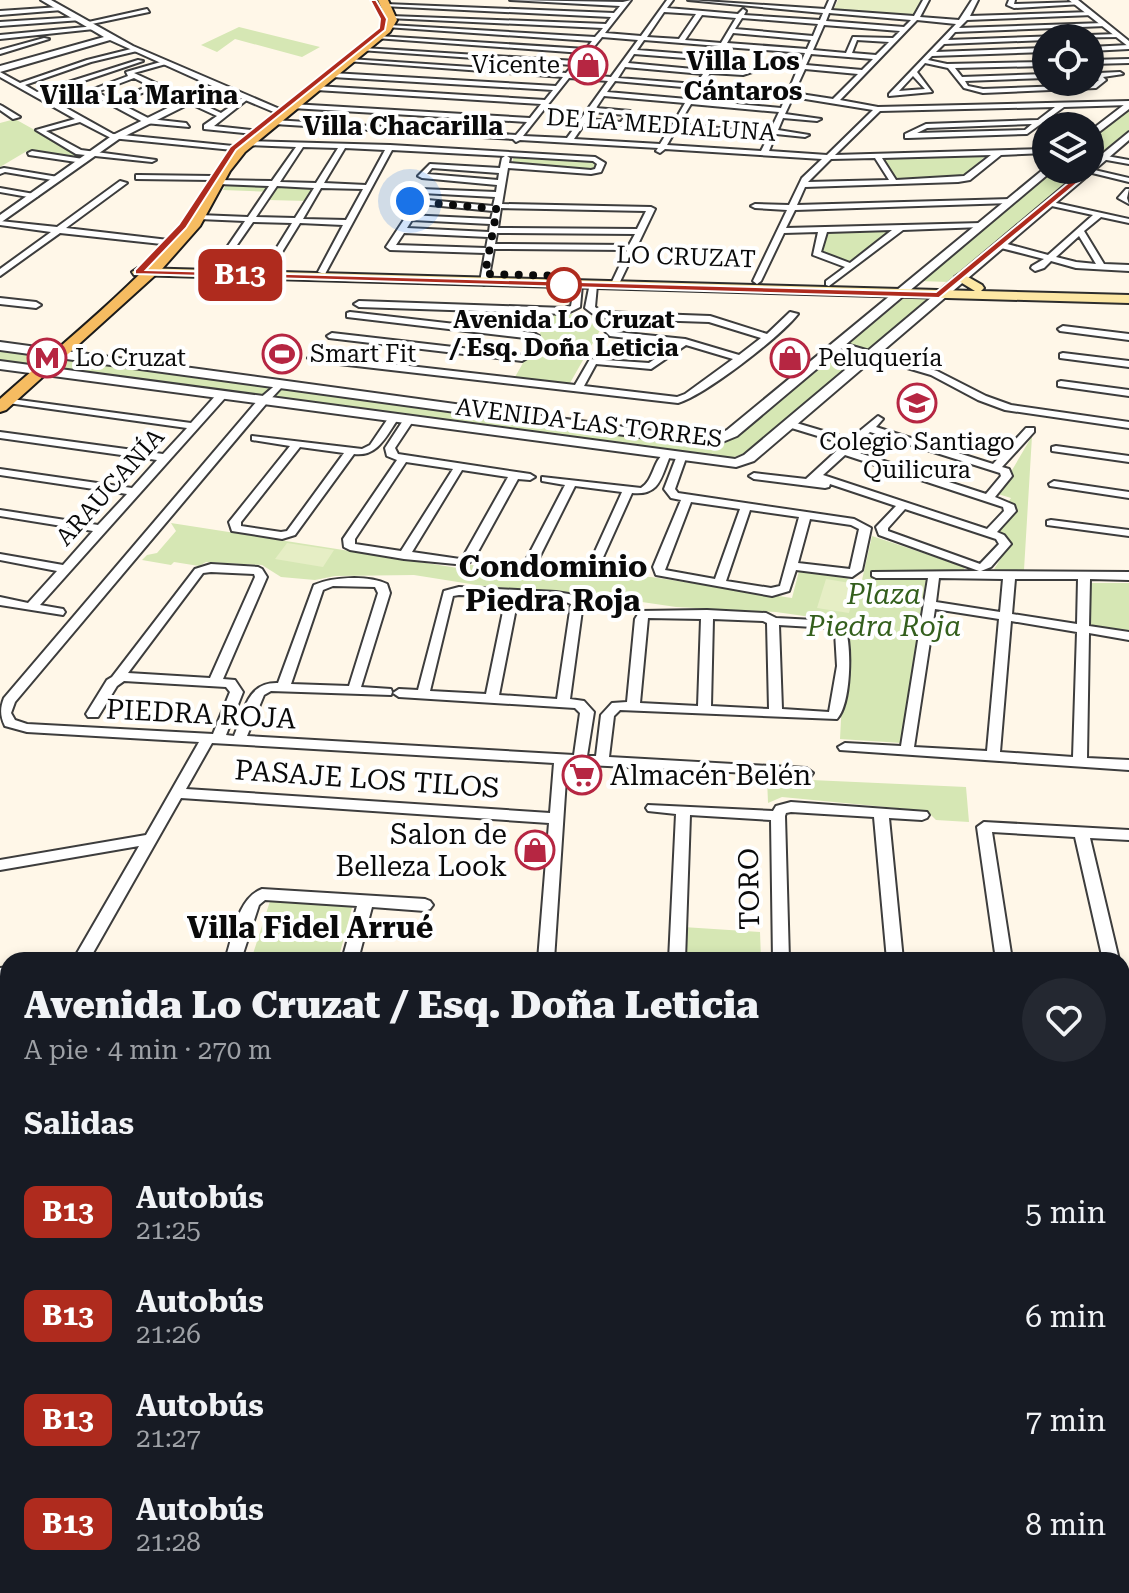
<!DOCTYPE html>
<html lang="es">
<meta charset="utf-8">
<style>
body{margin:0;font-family:"Roboto Serif",serif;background:#242831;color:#f1f3f6;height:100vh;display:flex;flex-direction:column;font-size:30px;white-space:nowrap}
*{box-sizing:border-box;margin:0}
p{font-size:26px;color:#9ea1a6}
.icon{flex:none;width:44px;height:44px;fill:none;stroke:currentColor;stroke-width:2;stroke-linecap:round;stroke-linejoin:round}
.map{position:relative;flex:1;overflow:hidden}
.side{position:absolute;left:0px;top:952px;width:1130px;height:642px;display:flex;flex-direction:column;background:#171b24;border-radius:24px 24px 0 0;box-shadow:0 4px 12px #0003}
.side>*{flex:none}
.badge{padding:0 16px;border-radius:12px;font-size:28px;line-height:52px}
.buttons{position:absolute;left:1032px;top:24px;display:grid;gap:16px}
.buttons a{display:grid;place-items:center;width:72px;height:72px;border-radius:50%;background:#171b24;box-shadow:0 4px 12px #0003;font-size:40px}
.you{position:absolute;width:40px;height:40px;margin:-20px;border:6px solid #fff;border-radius:50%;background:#1a73e8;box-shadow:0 0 0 12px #1a73e833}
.map>.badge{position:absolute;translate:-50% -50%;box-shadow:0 0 0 4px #fff}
h2{padding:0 24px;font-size:30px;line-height:72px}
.round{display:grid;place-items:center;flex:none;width:84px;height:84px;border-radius:42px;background:#242831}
.head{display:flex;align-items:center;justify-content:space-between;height:136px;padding:0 24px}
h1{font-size:38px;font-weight:800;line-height:60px}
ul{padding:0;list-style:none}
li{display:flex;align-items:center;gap:24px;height:104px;padding:0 24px}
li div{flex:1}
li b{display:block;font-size:30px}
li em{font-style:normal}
li .badge{min-width:88px;font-weight:700;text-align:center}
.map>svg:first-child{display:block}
.green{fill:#d6e7b4}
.pitch{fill:#e6eec5}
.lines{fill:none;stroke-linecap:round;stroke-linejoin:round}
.minor-casing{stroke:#3d3d3d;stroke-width:4}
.tertiary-casing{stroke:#3d3d3d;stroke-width:4}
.secondary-casing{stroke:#2c2c2c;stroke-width:4}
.primary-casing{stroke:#1b1b1b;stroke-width:4}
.minor{fill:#fff;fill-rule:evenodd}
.tertiary{fill:#fff;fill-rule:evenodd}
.secondary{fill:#fde7a4;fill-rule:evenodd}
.primary{fill:#f6bc61;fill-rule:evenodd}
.line{fill:#af2b1e;stroke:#fff;stroke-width:2}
.walk{stroke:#0a0a0a;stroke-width:8;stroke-dasharray:0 14.4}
.stop-dot{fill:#fff;stroke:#af2b1e;stroke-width:4}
.labels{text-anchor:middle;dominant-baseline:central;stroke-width:8;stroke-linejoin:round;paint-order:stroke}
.far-poi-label{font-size:24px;fill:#0a0a0a;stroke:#fff;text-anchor:start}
.far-street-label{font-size:24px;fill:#0a0a0a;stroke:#fff}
.far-stop-label{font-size:24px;font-weight:bold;fill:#0a0a0a;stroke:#fff}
.far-neighbourhood-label{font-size:26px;font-weight:bold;fill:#0a0a0a;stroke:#fff}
.park-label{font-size:28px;font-style:italic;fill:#345f1d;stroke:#fff}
.street-label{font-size:28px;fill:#0a0a0a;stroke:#fff}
.poi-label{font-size:28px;fill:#0a0a0a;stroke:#fff;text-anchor:start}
.neighbourhood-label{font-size:30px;font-weight:bold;fill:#0a0a0a;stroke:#fff}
</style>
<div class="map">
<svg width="1129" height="1593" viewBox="0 0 1129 1593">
<rect width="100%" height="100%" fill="#fff7e8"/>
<!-- green -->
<path class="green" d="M239,27L320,47L302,57L235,39L217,52L201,45Z
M1129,108V130L1090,163V140Z
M15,119L74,152L89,154L82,159L27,151L0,167V123Z
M988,154L961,178L896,181L881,157Z
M514,155L593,160L597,163L596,169L590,171L512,164Z
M1053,170H1081L949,282L919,281Z
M227,183L316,186L307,201L268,200L272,192L223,190Z
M894,229L849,262L832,257L819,248L828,231Z
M903,299H927L745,453L726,460L0,364V349L713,447L734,438Z
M552,312L607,318L570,383L515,377Z
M1032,436L1024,570L993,571L1011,542L998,532L1015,510L1014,505L1008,502L1011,498L998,494Z
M171,523L458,568L471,565L585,577H651L792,598L799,571L862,580L872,536L965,567L963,572L931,571L902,743L840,739L846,622L776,612L676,607L601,596L483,586L414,575L335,576L315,580L281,577L262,565L206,562L199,566L174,562L171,565L142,560L147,555L157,553L176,531Z
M1089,583H1129V631L1087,625Z
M767,778L966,787L969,822L936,820L927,811L782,797L768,803Z
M271,898L353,904L338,960H251Z
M683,927L760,932L761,960H682Z"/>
<!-- pitch -->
<path class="pitch" d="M838,0H922L913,15L834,9Z
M287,543L334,550L323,567L275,559Z
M826,579L856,584L849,613L817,608Z"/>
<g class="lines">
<!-- minor casing -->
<g class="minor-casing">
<path id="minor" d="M510,0L623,2L631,0L605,33L641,36L667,0H673L667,8L738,14L743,9L746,11L744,15L820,20L823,13L688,0L825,9L829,0H835L831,10L914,16L923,0H929L920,17L959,20L972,0H978L970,16L1091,12L1093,15L967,20L959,28L1104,23L1106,26L955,32L948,40L1118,34L1120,37L1046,38V40L944,44L936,52L1046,48V52L932,56L928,60L947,64L1046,62V66L955,68L962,77L1046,74V78L965,81L968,86L983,89L1092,85L1099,80L1091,75L1090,66L1099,73L1120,72L1123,74L1103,77L1106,80L1096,88L983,93L964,88L948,68L925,63L917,72L932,92L889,96V94L956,24L917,20L840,100L878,107L1129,101V105L1064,107L1027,134L908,138H905V134L926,124L1038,120L1055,107L880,111L835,155L1046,149V153L1001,155L970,180L958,182L805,187L797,205L1011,199L1015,201L1011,203L795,210L786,228L982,223L986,225L982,227L903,230L829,286L826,285V281L845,267L813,255L818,232L784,233L761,281L757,284L753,281L787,210L755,208L751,206L755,204L789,205L802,178L822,159L665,149L660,153L656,151L658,148L520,140L516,142L513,139L274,124L270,122L274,120L516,135L527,122L292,108L288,106L292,104L530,118L541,104L316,90L313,88L316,86L545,100L553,90L332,77L329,75L332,73L556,86L563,77L346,61L349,59L566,73L573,65L360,50L363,48L576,61L583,53L375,38L378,36L586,49L592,41L386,27L389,25L595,37L603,28L388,18L391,16L606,24L611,17L382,6L385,4L614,13L620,6ZM664,12L696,14L679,39L647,37ZM829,13L911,20L904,27L826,21ZM702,15L736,18L721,43L685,40ZM742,18L818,24L813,36L735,29ZM824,25L900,31L893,38L853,37L846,53L813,50ZM733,33L811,40L807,49L727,43ZM602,37L638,40L611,77L572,74ZM644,40L719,46L713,56L637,50ZM857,40L889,42L876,55L852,53ZM725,47L805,53L800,65L771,62L743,71L712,69ZM634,54L711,60L704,70L628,63ZM811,54L873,59L862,70L806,65ZM771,66L798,68L788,92L703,85L710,73L743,75ZM625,67L703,74L696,84L618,78ZM805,69L858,74L833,99L794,93ZM913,76L925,89L899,91ZM569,78L608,81L567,138L523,136ZM615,81L694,88L687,99L607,92ZM700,89L786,96L781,108L694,100ZM604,96L685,103L671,127L628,123L633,116L630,111L596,108ZM793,97L873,110L827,155L769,151L776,134L805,137L809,135L778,130L783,118L817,121L821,119L785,114ZM691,104L779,112L769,133L679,124ZM593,112L625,115V116L621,122L588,119ZM585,123L668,131L660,144L574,139ZM1032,124L1025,130L917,133L927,128ZM677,128L768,137L761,151L667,145ZM991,155L964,176L896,180L882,158ZM875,158L889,180L808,182L831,159ZM892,230L850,263L821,252L827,232Z
M1009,0H1015L1014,4L1079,2L1082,4L1014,8L1007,5Z
M60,7L62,10L0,15V11Z
M147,9L149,12L87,25L84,23Z
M79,17L81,20L0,26V22Z
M96,26L94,29L0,39V35Z
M44,38L49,39L0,54V50Z
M1129,45V49L1090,51V47Z
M135,48L137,51L91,62L25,85L37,92L138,60L143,61L42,95L56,103L128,76L126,72L164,61L166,64L134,73L221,113L244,97H248V99L214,126L251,130L255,132L254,134L204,129V125L217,116L156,88L117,102L150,119L186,123L189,127L145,123L91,94L61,105L113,134L233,146L237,148L233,150L111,138L80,122L46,131L81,150L156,160L152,162L76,154L36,130L75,119L0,77V72L20,83L87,60ZM134,78L150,86L112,100L97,92Z
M1129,59V63L1090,64V60Z
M0,105L2,106L20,117L13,119L0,110Z
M248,141L390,145L595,157L605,163L601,172L591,174L508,168L502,204L651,207L655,209L617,288L610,286L627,250L494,249L488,282L484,285L480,282L485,253L390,250L386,247L407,215L491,219L493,211L410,203L406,201L420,189L496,192L497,185L422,178L418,176L430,164L500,168L502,158L505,156L392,150L325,274L318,272L343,225L300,223L271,270L267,273L263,270L292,223L253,222L219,271H213L212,269L245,221L199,219L195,217L199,215L248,217L269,186L218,184L214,182L218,180L272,181L296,147L245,145L244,143ZM303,147L338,148L316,183L280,182ZM345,148L385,150L366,185L324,183ZM507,156L593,161L597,164L595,169L591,170L509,163L510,158ZM432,168L499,173L498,180L427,174ZM277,186L314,188L295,218L256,217ZM321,188L363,189L346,220L303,219ZM422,193L495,197L493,206L416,199ZM501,208L646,211L637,229L498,228ZM412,220L490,224L489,232L407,228ZM404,233L488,237L486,248L396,245ZM497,233L635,234L629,245L495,244Z
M32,151L83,159L87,161L83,163L29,155L28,153Z
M1101,155L1129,160V164L1101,159Z
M4,168L58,177L62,179L58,181L5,172L0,174V169Z
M1090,169L1129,178V182L1084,171Z
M139,175L212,176L216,178L212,180L136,179V175Z
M120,181L127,183L66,228L177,241L180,242V246L60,233L0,276V269L51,232L0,225V221L57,227Z
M0,188L34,194L38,196L34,198L0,192Z
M1126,189H1129L1127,198L1129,204L1118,198Z
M1047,201L1129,219V223L1101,217L1084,231L1104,264L1129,265V271L1076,268L1051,261L1044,268L1035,271L1031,268L1032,266L1044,259L997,247V243L1000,242L1048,255L1093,215L1047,205ZM1079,236L1096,264L1076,262L1056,257Z
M575,283L582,285L580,307L566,314L359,307L354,304L359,301L565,308L571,306Z
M590,283L597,285L595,307L602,312L710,316L767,334L790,312L798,314C780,337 705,395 678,403L313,361L308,358L313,355L575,385L590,359L649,363L676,344L610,336L605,331L612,318L597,317L585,308ZM621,319L709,322L761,338L739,355L685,339L616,332ZM686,345L733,359L685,394L677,397L584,386L596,364L651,369Z
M0,298L36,302L41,305L36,308L0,304Z
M350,312L534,333L539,336L534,339L347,317V313Z
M1063,326L1129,334V340L1060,331L1058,329Z
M332,333L522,355L527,358L522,361L329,338L327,336Z
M839,342L937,371L986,396L1011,405L1129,422V428L1005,410L978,400L931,375L836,347L834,345Z
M1063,353L1129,361V367L1060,358V354Z
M1061,381L1129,390V396L1058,386V382Z
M279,382L282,383V387L266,404L15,702L11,713L15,720L27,724L213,734L230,692L226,687L124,681L117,686L98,717H88L86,714L107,680L112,677L195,569L211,564L258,567L262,569L267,577L223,679L235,680L243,692L226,735L234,736C244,711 247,682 278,683L314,585C332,577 368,575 387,584L390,593L361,687L391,689L392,692L391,695L271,691L264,695L247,736L574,755L580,713L575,708L399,697L393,693L399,689L418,690L444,591L459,587L556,592L575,595L583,603L570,699L584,701L594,712L587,756H596L601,715L612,703L627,702L635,619L640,611L707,610L766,613L776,618L833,621L845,627C852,647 851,704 837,719L620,710L614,716L609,757L806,768L813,773L811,776L567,764L554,960H538L549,823L181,798L89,960H73L139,846L0,870V860L146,835L199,742L27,732L5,726C0,716 0,708 4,698L258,400ZM211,572L254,574L255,577L210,678L128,673L203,573ZM333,586L375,587L378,593L349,686L291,684L323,590ZM459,595L506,597L486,694L430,691L453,596ZM518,598C535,599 556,597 571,604L557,699L499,695ZM648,618L701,619L698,706L640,703ZM713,619L763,621L767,623L769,709L711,706ZM779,625L830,628L835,632L837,666L829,712L782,709ZM212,743L554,763L550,813L186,789Z
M221,393L226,396L225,398L40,605L63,609L65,612L63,615L0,605V597L28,603L57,571L0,560V554L63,565L93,531L0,516V510L98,525L127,494L0,475V469L132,488L157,460L0,438V432L163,454L187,428L8,403L3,400L4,398L191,423L217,394Z
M393,416L398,419C386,436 378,457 354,454L295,535L282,539L232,531L229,522L290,446L252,440V436L362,449L370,445L389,417ZM300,447L344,453L287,531L281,532L241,526V522Z
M878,416L883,419L876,427L993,464L1026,428H1034V432L1002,467L1009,469L1012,476L995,497L1014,505L1016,511L997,532L1004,535L1011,544L991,567L981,571L1129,572V580L1090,579L1089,626L1129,632V640L1089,633L1087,758L1129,760V770L840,750L838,747L845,743L901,746L928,578H876L872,576V572L979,571L879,535L876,527L896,506L830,484L829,487L825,488L754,479L749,476L754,473L806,479L844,444L785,426V422H793L850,439ZM870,432L1000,473L1001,476L986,494L850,450ZM845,455L1003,507L1004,511L987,529L823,475ZM905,509L996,539L999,544L980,564L888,531V528ZM939,578L1003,579L1000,612L936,602ZM1015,579H1078L1077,624L1012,614ZM935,609L999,619L987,751L914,747ZM1011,621L1077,632L1073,757L1000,752Z
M408,418L413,421L395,448L398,454L530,474L535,477L530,480L518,479L474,559L466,565L404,559L350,550L344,547L343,539L397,460L387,456L385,448L404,419ZM406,462L453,469L401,551L355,544V539ZM462,470L508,477L463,557L460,559L412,552Z
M1056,446L1129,456V462L1052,451V447Z
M665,453L670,456C661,477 660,496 632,493L596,573L584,577L533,568L526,560L565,485L542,481V477L641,488C654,480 653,460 665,453ZM575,486L622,492L587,569L541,563L538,560Z
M681,455L686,458L675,489L678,493L854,519L871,528L862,570L852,577L796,570L789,591L772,596L656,575L653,567L681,500L671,498L664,489L676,458ZM691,502L740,509L715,579L665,570ZM750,510L799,517L780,586L771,588L726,581ZM810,519L851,525L859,529L850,569L798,563Z
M1054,481L1129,492V498L1050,486L1049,484Z
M1051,520L1129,530V536L1047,525V521Z
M791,802L927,812L929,815L927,818L922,820L889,818L903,960H887L874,817L791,812L786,813L785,816L789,960H773L771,820L690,815L685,960H669L676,814L648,811L646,808L648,805L773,811L776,806Z
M984,822L1129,830V840L1090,838L1119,960H1103L1075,837L992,832L1012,960H996L977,827Z
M262,889L425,899L430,901L433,905L430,909L425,911L372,907L358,960H342L357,906L265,900L259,905L241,960H225C233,937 237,898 262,889Z
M8,967V979L0,980V968Z
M1122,1001L1129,1005V1043L1122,1038Z
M1122,1296H1129V1314H1122Z
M0,1326L8,1329V1348L0,1345Z
M8,1415V1435L0,1436V1416Z
M8,1564V1586L0,1587V1565Z
M442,1586H473L476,1593H445Z
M485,1586H510L507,1593H482Z
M702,1586H830L833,1593H705Z
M945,1586H967V1593H945Z
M1093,1586H1115L1117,1593H1095Z"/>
</g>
<!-- tertiary casing -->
<g class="tertiary-casing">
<path id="tertiary" d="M41,0H51L133,46L289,113L281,115L219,89L119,139L0,223V215L113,135L212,86L110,40L0,72V66L104,37Z
M1069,0H1078L1129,41V47Z
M1129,101V109L1090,139V131Z
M1129,132V140L1092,172L754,461L736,467L0,369V361L735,459L744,455L1083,170H1090V164Z
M1045,168L1053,170L737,436L720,443L698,445L0,350V342L698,437L717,435L727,430Z"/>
</g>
<!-- secondary casing -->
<g class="secondary-casing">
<path id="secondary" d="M138,268L975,291L957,280L955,277L961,273L982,285L984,288L981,291L1129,295V303L134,275L132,272Z"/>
</g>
<!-- primary casing -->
<g class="primary-casing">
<path id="primary" d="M378,0H388L397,20L390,32L245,152L230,171L200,226L162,269L6,410L0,412V399C63,343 131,289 186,225C206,202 217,172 237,148L383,28L387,20Z"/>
</g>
<!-- minor -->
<use href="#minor" class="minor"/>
<!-- tertiary -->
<use href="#tertiary" class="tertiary"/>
<!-- secondary -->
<use href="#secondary" class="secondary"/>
<!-- primary -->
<use href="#primary" class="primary"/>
</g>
<!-- line -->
<path class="line" d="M370,0H376L387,19L385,30L236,150L186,228L146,270L936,292L1086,168L1093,170L939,298L135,274V270L179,224L230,147L379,28L380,19Z"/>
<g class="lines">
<!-- walk -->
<path class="walk" d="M410,201L497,209L485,274L569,276L564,285"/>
</g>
<!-- icons -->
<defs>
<g id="shop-ring" transform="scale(2)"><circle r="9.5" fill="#fff" stroke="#b62642" stroke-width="1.5"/><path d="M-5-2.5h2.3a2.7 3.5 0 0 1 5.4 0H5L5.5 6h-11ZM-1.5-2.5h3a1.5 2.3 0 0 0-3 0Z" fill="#b62642"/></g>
<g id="stadium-ring" transform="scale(2)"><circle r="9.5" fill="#fff" stroke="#b62642" stroke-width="1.5"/><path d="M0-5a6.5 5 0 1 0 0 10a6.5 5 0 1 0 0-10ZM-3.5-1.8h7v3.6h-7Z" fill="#b62642"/></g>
<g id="metro-ring" transform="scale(2)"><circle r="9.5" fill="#fff" stroke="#b62642" stroke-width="1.5"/><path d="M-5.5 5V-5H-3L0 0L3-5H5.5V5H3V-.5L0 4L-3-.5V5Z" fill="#b62642"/></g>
<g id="school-ring" transform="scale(2)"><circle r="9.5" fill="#fff" stroke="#b62642" stroke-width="1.5"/><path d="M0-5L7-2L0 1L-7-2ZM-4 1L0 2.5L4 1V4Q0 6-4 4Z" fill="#b62642"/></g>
<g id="supermarket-ring" transform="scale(2)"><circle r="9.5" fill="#fff" stroke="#b62642" stroke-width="1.5"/><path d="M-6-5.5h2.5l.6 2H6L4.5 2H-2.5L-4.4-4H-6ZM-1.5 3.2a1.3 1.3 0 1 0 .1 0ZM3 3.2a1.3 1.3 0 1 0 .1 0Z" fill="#b62642"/></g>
</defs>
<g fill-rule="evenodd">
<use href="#shop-ring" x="588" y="65"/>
<use href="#stadium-ring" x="282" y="354"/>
<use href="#metro-ring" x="47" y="358"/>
<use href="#shop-ring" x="790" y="358"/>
<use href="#school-ring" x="917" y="403"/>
<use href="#supermarket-ring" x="582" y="775"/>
<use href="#shop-ring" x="535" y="850"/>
</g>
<!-- markers -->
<circle class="stop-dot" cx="564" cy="285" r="16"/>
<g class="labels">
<!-- far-poi labels -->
<g class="far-poi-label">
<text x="560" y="65" text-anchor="end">Vicente</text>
<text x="310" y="354">Smart Fit</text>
<text x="75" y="358">Lo Cruzat</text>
<text x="818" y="358">Peluquería</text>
<text x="917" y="442" text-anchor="middle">Colegio Santiago<tspan x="917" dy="28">Quilicura</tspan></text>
</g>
<!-- far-street labels -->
<g class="far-street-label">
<text transform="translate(661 125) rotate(4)">DE LA MEDIALUNA</text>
<text transform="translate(686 257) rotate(2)">LO CRUZAT</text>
<text transform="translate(589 423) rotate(7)">AVENIDA LAS TORRES</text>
<text transform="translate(110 487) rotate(-48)">ARAUCANÍA</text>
</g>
<!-- far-stop labels -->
<g class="far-stop-label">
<text x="564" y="320">Avenida Lo Cruzat<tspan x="564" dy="28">/ Esq. Doña Leticia</tspan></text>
</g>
<!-- far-neighbourhood labels -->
<g class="far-neighbourhood-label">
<text x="743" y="61">Villa Los<tspan x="743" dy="30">Cántaros</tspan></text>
<text x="139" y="95">Villa La Marina</text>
<text x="403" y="126">Villa Chacarilla</text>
</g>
<!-- park labels -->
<g class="park-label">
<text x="884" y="594">Plaza<tspan x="884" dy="32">Piedra Roja</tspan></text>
</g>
<!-- street labels -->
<g class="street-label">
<text transform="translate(201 714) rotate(3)">PIEDRA ROJA</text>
<text transform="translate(367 779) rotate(4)">PASAJE LOS TILOS</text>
<text transform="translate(749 889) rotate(-91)">TORO</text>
</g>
<!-- poi labels -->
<g class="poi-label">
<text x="610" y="775">Almacén Belén</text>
<text x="507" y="834" text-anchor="end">Salon de<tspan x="507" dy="32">Belleza Look</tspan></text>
</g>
<!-- neighbourhood labels -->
<g class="neighbourhood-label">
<text x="553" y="566">Condominio<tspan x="553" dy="34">Piedra Roja</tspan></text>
<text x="310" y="927">Villa Fidel Arrué</text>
</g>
</g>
</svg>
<div class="buttons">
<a><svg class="icon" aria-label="locate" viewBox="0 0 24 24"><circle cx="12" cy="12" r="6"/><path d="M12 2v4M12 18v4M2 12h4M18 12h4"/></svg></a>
<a><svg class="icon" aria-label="layers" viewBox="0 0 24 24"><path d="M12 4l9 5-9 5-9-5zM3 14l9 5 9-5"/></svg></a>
</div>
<div class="you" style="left:410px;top:201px"></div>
<b class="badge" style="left:240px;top:275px;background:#af2b1e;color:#fff">B13</b>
<section class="side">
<div class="head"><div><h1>Avenida Lo Cruzat / Esq. Doña Leticia</h1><p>A pie · 4 min · 270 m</p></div><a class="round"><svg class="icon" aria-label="heart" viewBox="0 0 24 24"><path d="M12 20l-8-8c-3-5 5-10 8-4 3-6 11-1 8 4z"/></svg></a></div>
<h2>Salidas</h2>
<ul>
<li><span class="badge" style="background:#af2b1e;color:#fff">B13</span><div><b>Autobús</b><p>21:25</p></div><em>5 min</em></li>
<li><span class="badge" style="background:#af2b1e;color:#fff">B13</span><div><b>Autobús</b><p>21:26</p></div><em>6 min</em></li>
<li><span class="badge" style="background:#af2b1e;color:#fff">B13</span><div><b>Autobús</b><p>21:27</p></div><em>7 min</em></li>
<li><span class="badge" style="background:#af2b1e;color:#fff">B13</span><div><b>Autobús</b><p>21:28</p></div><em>8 min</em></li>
</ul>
</section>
</div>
